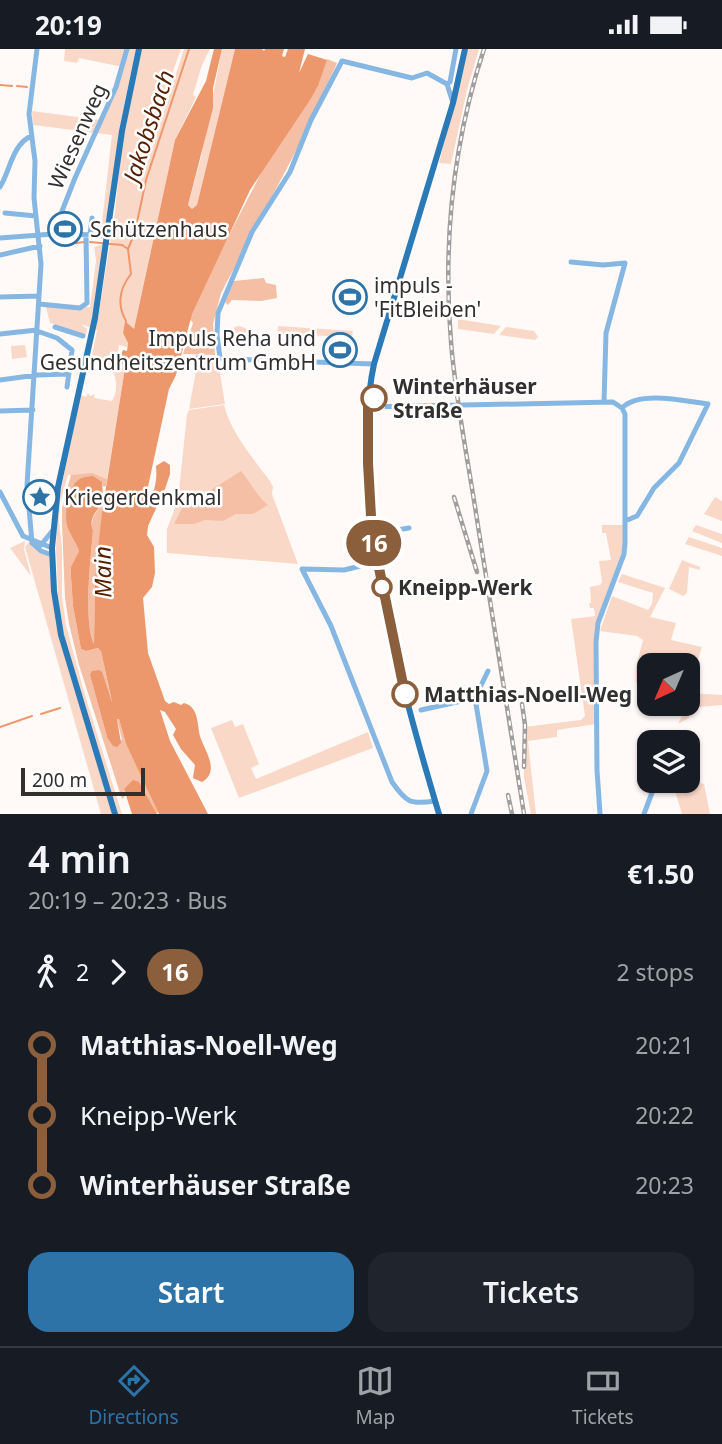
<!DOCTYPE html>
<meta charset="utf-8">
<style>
body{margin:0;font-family:"Noto Sans",sans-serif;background:#20242c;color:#f1f3f6;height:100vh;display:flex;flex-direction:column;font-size:26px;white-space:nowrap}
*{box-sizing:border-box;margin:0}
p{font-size:23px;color:#9ea1a6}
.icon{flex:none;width:38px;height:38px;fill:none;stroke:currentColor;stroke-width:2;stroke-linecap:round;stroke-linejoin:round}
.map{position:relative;height:765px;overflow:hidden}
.panel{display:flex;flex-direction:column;background:#171b24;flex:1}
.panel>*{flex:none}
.badge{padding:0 14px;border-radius:23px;font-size:24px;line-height:46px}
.needle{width:46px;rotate:224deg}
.tools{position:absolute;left:637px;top:604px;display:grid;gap:14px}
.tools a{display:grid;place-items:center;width:63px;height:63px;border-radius:14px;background:#171b24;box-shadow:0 2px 5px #0004;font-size:35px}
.scale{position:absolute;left:21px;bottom:18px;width:124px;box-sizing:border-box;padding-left:7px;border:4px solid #32302f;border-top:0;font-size:19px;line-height:24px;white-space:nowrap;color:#32302f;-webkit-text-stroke:5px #fff;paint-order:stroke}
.map>.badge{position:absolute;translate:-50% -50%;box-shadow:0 0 0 4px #fff}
.legs{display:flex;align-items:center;gap:10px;height:77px;padding:0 28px;font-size:23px}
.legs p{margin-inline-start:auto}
.overview{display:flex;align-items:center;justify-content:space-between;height:119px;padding:0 28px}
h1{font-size:38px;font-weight:600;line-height:52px}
.primary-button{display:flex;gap:14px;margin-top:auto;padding:14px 28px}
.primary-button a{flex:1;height:80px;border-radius:21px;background:#2e73a8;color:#fff;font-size:28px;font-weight:600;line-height:80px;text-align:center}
.primary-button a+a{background:#20242c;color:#f1f3f6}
ul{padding:0 28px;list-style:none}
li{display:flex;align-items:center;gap:24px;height:70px;font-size:26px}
li i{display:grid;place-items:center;width:10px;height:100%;margin:0 9px;background:currentColor}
li i::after{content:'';width:18px;height:18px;margin:-9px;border:5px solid;border-radius:50%;background:#171b24}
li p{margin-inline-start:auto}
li:first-child i{background:linear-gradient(#0000 50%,currentColor 0)}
li:last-child i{background:linear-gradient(currentColor 50%,#0000 0)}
.status{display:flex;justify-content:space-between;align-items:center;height:49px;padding:0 35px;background:#171b24;direction:ltr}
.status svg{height:19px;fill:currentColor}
.dock{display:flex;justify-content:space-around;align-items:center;height:98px;border-top:2px solid #363941;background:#171b24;font-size:19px;color:#9ea1a6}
.dock a{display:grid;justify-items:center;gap:4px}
.dock .selected{color:#2e73a8}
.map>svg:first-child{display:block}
.green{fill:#fad8c8}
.forest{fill:#f5bfa5}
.water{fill:#ed976c;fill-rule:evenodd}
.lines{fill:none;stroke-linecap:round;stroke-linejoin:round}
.stream{stroke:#ed976c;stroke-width:2}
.minor{stroke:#86b7e2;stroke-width:5}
.major{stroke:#297ab7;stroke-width:6}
.rail-casing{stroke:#a29e9d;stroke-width:4.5}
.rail{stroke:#fff;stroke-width:2;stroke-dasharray:5;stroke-linecap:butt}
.line-1-casing{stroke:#fff;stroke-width:16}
.line-1{stroke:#8b5e3c;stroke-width:10}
.stop-1-dot{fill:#fff;stroke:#8b5e3c;stroke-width:3.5}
.labels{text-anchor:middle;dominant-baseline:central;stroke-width:5;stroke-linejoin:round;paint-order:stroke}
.street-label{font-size:21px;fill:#32302f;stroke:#fff}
.poi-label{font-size:21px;fill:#32302f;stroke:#fff;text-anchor:start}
.stop-label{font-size:21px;font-weight:bold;fill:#32302f;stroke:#fff;text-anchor:start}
.water-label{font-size:23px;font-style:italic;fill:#552000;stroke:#fff}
</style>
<div class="status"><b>20:19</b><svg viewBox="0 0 49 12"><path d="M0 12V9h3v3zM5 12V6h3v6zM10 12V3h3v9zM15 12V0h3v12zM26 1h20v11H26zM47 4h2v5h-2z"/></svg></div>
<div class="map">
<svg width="722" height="765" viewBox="0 0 722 765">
<rect width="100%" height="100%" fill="#fffaf8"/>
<!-- green -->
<path class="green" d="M65,0H136L121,72L105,184L101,182L112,86L33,76L32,62L101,71L123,18L79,9L77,14L64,12Z
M141,0H181L164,47L167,50L147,110L148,111L184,0H210L202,16L193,46L196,48L175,91L134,280L125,273L123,284L128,294L127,298L119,296L117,314L123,315L125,319L107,430C90,423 86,427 68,426L60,454L59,473L62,498V547L66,576L84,643L122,765H118L62,584L58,547L56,499L58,455L80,346L86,348L88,344L90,347L95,345L94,349L112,352C119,340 116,329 111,317L106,314L107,311L92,306L97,281L81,275L87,280L86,286L56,276L60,271L56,276L50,274L46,258H90L96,212L94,198L104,195L92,268L98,269L115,163L121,103Z
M222,0H235L197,156L192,160L188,156L201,109Z
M468,0H479L467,41L451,115L439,114Z
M60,168L81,172V183L71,184V177H65L66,173H61L57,184Z
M458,270L501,277L494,285L458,280Z
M239,277L251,281L253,285L248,298H237L233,296L234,278Z
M278,277L353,282L352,288L277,285Z
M506,278L534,282L538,288L535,291L499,286Z
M25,296L27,308L12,310L11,297Z
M198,311H218L225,355L189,360Z
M224,356C231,384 253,409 270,432L273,438L272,445L298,515L167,504V480L178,451L187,365L189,361Z
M715,448L722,452V472L704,465Z
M602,476H625V494L598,574L596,675L557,681V688L528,692L536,765H531L524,728V678L581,671L585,667L571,570L595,567L594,559H590L589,554H591L590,538L600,536L602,533L599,512L611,511L606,484H602Z
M696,476L722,485V494L692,482Z
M689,488L722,499V507L685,495Z
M25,492L24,500L31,527L10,499Z
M29,493L50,508L56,573L114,765H101L25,498Z
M682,511L700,518V521L689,518L687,544L683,547L669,540Z
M622,525L665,539L650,568L676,574L671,591L702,598L690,637H688V616H649V635L636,634V618L643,591L637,587L600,582L612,547L648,561L652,555L653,544L618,533Z
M689,644L722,646V656L689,659V669L678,675L688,654Z
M232,671L235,678L243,675L259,715L251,719L256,730L368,683L373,699L239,749L211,679Z
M640,721L649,723V732L688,731L704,735L710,765H682L672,732L641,737Z"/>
<!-- forest -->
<path class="forest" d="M327,10L337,14L306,83L221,244L213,275L215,306L183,305L193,274L187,267L282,84L317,39Z
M264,229L266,234L276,236L277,249L261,252L232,251L228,256L225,253L234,232Z
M241,422C251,434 257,447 268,456L253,465H236L223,472L205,471L194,475H174L183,457H196L206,444Z
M92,424L107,430L106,437L103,438L102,433L70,481L79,502L71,519V528L73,557L81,600L86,602L98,599L101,601L111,650L90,626L107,688L122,691L117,670H119L126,695L159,763L156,764L139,733L124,740L125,747L122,750L79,616L69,575L65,549L62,474V459L71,426Z
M104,454L95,528L94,595C83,571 91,509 93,481C89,471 97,460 104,454Z"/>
<!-- water -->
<path class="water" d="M214,0H222L213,39V59L188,156L192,160L197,156L235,0H262L264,2L265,0H284L282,7L285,8L288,0H305L299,24L308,5L327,11L318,37L310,51L250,141L192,265L176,326L169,340L146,447L150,449C156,439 157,429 156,417L164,412L170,416V425L165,440L148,477L147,486L154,498L155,524L152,538L143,549L148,604L165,652L169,655L174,653L181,656L184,654C199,658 197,675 200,687C204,701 221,722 202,733L193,729L195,716L181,700L173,686L176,680L165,663L160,661L170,692L208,765H159L126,695L119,670H117L121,694L117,698L113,697L107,688L90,626L92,622L99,621L102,623L112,653L101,602L98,599L86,602L81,600L73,557L71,528V518L79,502C76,493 69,484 67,476C64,463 68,434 82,429C84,428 92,427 93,427L102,433L103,447L105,445L125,319L123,315L117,314L123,301L127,302L128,294L123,284L125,272L134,280L175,91L206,32ZM103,454L95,528L94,595C83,572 91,508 93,481C88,470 97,461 103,454Z
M133,731L139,733L157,765H132L124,740Z"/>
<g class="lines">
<!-- stream -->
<path class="stream" d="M0,36L12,37
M17,37L27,38
M158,57L161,60
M90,193L122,196L128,200
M61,196L84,193
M126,272C117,256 119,240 131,225L128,200L135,183L146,131L189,0
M41,665L60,659
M0,678L32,667"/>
<!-- minor -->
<path class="minor" d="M37,0L29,65L35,112L34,149L41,215L27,436L32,494L41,502L52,506
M447,35L450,33L456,0
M0,138C10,122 12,96 31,87
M5,164L36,167
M53,185L75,129L116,38L127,0
M90,186L92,169
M0,189L53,185L104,186
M0,206L40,197
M571,213L603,216L625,214L606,284L604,353
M0,248L39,247
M39,255L80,259L87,254L86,186
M55,278L83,287
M37,282L57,289L72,301L67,338
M0,285L37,281
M196,309L374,315
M220,309L217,286L218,264L252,183L290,123L311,71L342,12L412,29L427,24L447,35L453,54
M0,331L37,326L69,325
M368,358L613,353L622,359L625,365V494L624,505L598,574L596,593L597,721L600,765
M622,359C639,341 685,352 708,355L679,414L654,439L637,467L625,472
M0,362L33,361
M0,443L23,487L52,499
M372,485L409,479
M41,496L53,481
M377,513L344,521L302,520L331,577L392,733C406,753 410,756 435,752
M421,661L475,649
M471,765L487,722L475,649L488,622
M644,765L653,741"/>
<!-- major -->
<path class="major" d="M115,765L61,586L54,542L52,499L58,438L95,269L122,82L139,0
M439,765C406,655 375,542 369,427C367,389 366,352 374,315L453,54L465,0"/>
<!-- rail casing -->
<g class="rail-casing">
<path id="rail" d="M484,0C453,94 443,195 451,293C456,355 469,416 478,477C494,573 509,669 524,765
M454,448L477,523
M522,655L525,676L524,718
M508,746L512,765"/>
</g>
<!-- rail -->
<use href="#rail" class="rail"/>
</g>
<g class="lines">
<!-- line-1 casing -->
<g class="line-1-casing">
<path id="line-1" d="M374,349L377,357L368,358V414L372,485L405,645"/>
</g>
<!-- line-1 -->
<use href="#line-1" class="line-1"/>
</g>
<!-- icons -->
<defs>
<g id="stadium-ring" transform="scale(1.75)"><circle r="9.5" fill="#fff" stroke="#2e73a8" stroke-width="1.5"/><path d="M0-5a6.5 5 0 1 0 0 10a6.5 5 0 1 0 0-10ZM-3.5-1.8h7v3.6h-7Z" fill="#2e73a8"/></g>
<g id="sight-ring" transform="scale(1.75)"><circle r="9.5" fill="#fff" stroke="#2e73a8" stroke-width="1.5"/><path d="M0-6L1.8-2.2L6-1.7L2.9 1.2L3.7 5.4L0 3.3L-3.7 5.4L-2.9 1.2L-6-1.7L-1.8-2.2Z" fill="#2e73a8"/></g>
</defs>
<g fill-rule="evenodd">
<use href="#stadium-ring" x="65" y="180"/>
<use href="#stadium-ring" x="350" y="248"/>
<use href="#stadium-ring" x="340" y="301"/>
<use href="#sight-ring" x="40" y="448"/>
</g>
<!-- markers -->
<g class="stop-1-dot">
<circle cx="374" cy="349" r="12"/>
<circle cx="382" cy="538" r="9"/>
<circle cx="405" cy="645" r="12"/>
</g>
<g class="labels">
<!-- street labels -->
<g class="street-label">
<text transform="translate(77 87) rotate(-66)">Wiesenweg</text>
</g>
<!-- poi labels -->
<g class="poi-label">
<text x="90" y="180">Schützenhaus</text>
<text x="374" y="236">impuls -<tspan x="374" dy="24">'FitBleiben'</tspan></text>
<text x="316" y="289" text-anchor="end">Impuls Reha und<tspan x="316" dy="24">Gesundheitszentrum GmbH</tspan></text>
<text x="64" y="448">Kriegerdenkmal</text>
</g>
<!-- stop labels -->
<g class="stop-label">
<text x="393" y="337">Winterhäuser<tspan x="393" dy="24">Straße</tspan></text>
<text x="398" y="538">Kneipp-Werk</text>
<text x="424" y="645">Matthias-Noell-Weg</text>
</g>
<!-- water labels -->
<g class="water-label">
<text transform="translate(148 77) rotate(-72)">Jakobsbach</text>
<text transform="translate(102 523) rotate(-91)">Main</text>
</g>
</g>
</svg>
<div class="tools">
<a><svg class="needle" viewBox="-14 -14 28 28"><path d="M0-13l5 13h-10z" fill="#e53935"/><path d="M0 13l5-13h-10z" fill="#9ea1a6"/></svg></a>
<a><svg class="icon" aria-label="layers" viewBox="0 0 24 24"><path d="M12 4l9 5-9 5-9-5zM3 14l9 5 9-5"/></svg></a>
</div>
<div class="scale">200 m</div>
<b class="badge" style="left:374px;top:494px;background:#8b5e3c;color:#fff">16</b>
</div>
<section class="panel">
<div class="overview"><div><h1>4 min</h1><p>20:19 – 20:23 · Bus</p></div><b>€1.50</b></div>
<div class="legs"><svg class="icon" aria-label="walk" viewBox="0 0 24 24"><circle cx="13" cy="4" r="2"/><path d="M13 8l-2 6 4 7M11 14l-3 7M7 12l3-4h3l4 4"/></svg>2<svg class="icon" aria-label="forward" viewBox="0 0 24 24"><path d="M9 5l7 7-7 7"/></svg><b class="badge" style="background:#8b5e3c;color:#fff">16</b><p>2 stops</p></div>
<ul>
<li><i style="color:#8b5e3c"></i><b>Matthias-Noell-Weg</b><p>20:21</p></li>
<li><i style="color:#8b5e3c"></i><span>Kneipp-Werk</span><p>20:22</p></li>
<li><i style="color:#8b5e3c"></i><b>Winterhäuser Straße</b><p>20:23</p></li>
</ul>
<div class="primary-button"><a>Start</a><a>Tickets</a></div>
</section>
<nav class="dock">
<a class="selected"><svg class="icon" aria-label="directions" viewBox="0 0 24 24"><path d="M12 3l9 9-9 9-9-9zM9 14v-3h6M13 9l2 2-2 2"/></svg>Directions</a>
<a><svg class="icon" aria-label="map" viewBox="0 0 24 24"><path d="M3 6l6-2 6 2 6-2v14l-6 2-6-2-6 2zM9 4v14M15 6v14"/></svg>Map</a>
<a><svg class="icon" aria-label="tickets" viewBox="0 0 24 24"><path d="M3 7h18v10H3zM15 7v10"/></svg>Tickets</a>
</nav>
